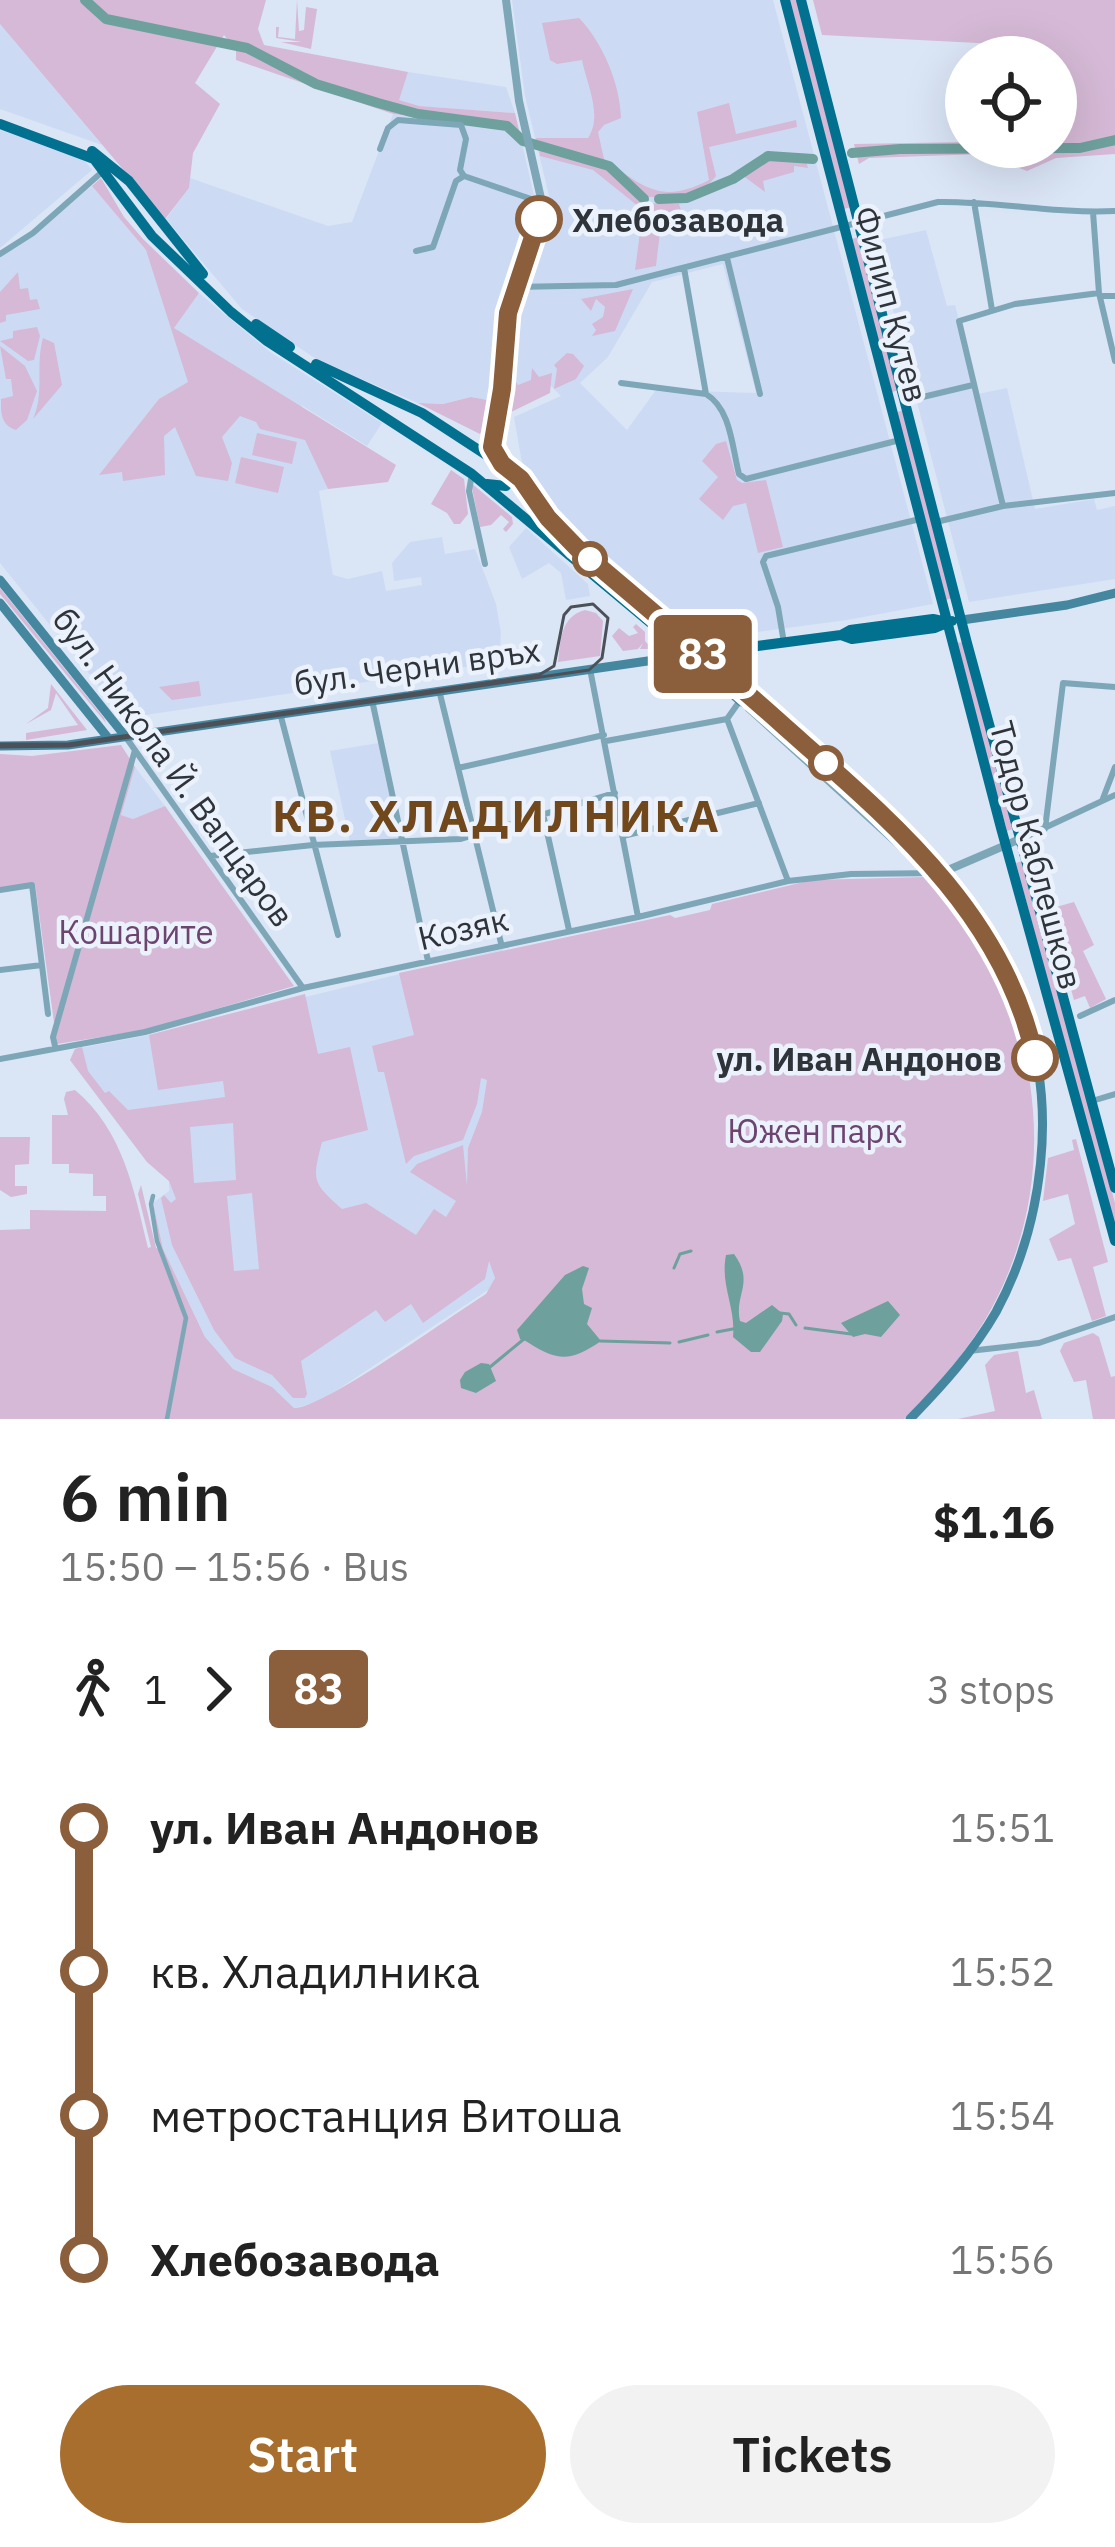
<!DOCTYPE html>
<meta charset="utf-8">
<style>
body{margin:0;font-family:"IBM Plex Sans",sans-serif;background:#f2f2f2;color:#222;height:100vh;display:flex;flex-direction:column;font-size:45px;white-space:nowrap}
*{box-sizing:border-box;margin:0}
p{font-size:39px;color:#767676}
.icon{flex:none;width:66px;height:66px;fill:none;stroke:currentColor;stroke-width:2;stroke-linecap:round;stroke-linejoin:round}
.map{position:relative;height:1419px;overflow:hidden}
.details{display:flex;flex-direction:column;background:#fff;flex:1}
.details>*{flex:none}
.badge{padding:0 24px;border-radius:9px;font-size:42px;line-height:78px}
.controls{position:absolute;left:945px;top:36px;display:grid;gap:24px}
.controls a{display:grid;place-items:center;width:132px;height:132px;border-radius:50%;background:#fff;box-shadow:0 12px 48px #0002;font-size:60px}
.map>.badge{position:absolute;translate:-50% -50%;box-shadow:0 0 0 6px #fff}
.legs{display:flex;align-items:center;gap:18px;height:132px;padding:0 60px;font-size:39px}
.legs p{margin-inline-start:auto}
.summary{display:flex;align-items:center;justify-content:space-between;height:204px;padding:0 60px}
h1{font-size:66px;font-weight:600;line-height:90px}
.button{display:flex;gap:24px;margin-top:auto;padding:24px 60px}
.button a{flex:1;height:138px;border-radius:72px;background:#a76e2d;color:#fff;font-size:48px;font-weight:600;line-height:138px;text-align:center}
.button a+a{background:#f2f2f2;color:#222}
ul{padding:0 60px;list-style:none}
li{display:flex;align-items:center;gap:42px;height:144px;font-size:45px}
li i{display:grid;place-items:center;width:18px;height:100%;margin:0 15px;background:currentColor}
li i::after{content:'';width:30px;height:30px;margin:-15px;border:9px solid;border-radius:50%;background:#fff}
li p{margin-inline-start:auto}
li:first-child i{background:linear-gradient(#0000 50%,currentColor 0)}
li:last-child i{background:linear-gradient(currentColor 50%,#0000 0)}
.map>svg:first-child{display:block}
.built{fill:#ccdbf3;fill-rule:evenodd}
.green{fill:#d5b9d6;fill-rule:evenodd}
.water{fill:#6ea09d}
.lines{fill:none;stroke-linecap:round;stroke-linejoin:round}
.stream{stroke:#6ea09d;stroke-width:3}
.river{stroke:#6ea09d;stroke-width:10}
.pedestrian{stroke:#7da6b7;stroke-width:4.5}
.minor{stroke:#7da6b7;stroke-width:6}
.tertiary{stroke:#7da6b7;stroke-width:8}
.secondary{stroke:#4687a0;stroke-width:9}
.primary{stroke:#02718f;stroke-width:10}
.tram{stroke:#4c5159;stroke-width:3}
.line-1-casing{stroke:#fff;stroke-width:27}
.line-1{stroke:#8b5e3c;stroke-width:18}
.stop-1-dot{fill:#fff;stroke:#8b5e3c;stroke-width:6}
.labels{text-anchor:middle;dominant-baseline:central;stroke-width:9;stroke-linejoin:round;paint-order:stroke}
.stop-label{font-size:33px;font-weight:bold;fill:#2f333a;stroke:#ebf2fc;text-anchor:start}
.street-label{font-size:33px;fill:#2f333a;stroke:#ebf2fc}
.park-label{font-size:33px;fill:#6d446f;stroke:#ebf2fc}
.district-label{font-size:45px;font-weight:bold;letter-spacing:3px;fill:#70481c;stroke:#ebf2fc}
</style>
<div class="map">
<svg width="1115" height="1419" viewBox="0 0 1115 1419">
<rect width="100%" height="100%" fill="#dae5f6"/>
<!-- built -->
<path class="built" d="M512,0H773L933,604L847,620L704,639L689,634L579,538L528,473L522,463L514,417L561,396L546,381L518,385L509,372L511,345L550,200L525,96ZM723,264L756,393L656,390L627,430L580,383L608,357L652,282Z
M0,24L102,145L0,109Z
M408,72L506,87L515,113L418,106L398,100Z
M393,114L503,127L522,143L536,205L497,322L493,401L471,397L443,404L418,403L319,361L242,309L166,219L189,188L190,178L328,226L352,222Z
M0,130L82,157L92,170L0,248Z
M92,186L146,250L173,326L199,293L270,352L382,423L367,446L301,405L314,432L328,489L319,491L333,575L348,579L382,571L386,591L422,585L421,577L394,581L392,563L410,542L442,537L445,554L475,549L496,604L501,633L499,662L125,718L0,563V254Z
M926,230L947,306L955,305L978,394L1007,388L1035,509L1094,499L1097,510L1115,506V579L969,602L875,241Z
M526,528L588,584L590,596L566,600L561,573L549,563L522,579L509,547Z
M379,743L401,840L350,842L330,751Z
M135,767L165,806L133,819L121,815Z
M503,949L490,1257L495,1278L491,1288L319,1402L294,1408L272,1387L233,1369L205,1337L163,1249L153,1203L169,1191V1181L147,1162L70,1060L75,1049L149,1035Z"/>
<!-- green -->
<path class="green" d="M0,0H266L258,29L264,45L408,72L399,100L419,106L515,113L522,143L503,127L393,114L236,60V50L224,35L195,83L220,104L193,153L189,188L165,219L0,24Z
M297,0L299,31L304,30L306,7L317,9L311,49L281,42H302L276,38V27H279L278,37L295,39Z
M790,0H798L851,207L844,209Z
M813,0H1115V154L1056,158L1027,171L983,154L869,158L859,164L854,144L966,142V147H1056V57H1001L997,44L822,35Z
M579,18C603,43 620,84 621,118L604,125L598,132L604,159C644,187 661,205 709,180L697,112L729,103L736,134L796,120L797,127L709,147L716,176C699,199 671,197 644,197L608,163L537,144L536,138H588C603,116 587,85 582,60L557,64L550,60L542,23Z
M539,150L600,166L614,174L643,203L679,204L683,217L661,223L656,266L635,270L643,210L593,170L540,156Z
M780,157L806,161L808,168L794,166V172L763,181L765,192L742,175L758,162Z
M101,178L124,217L143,239L199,293L174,328L396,465L388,482L328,489L305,440L260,429L256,422L240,416L222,437L232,463L228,481L196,476L175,427L164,436L165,475L123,481L122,472L99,475L159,399L188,382L146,250L92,186Z
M859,237L899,390L892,392L852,239Z
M18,272L20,289L28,288L30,300L37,299L40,309L6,315V321L0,323V292Z
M633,289L615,331L592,336L596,330L592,324L603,317L605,307L596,299L591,311L581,299Z
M37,327L40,336L34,360L28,361L0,341L13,338V331Z
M43,338L54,343L62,385L33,419C45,391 35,367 43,338Z
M0,346L25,366L37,391L27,420L16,430C0,425 1,411 1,399L13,396L11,379H6Z
M567,353L573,354L584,366L576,379L554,389L557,369L554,365Z
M532,368L539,377L552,373L550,393L505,415L509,372L518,385L531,380Z
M471,397L493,401L488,426L480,434L418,403L443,404Z
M904,410L952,598L946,600L897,412Z
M257,433L297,442L292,464L252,455Z
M726,441L737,480L742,483L766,480L783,547L758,553L746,503L733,506L723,520L699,499L718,477L702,461L716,444Z
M241,457L284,467L278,493L235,483Z
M451,470L464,479L468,514L460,524H454L447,513L431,504Z
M471,483L512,517L513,524L506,532L503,529L509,522L501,515L491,525L480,527Z
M0,588L104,718L106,723L0,594Z
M585,610L596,613L603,621L600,656L558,662C561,640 560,617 585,610Z
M636,624L645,632V641L652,649H640L643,643L638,649L623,651L612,636L619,628L629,636L638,633L633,627Z
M963,642L1013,829L1007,831L956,643Z
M199,681L201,696L172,700L159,687Z
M51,684L87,730L26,740V733L78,725L56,693L51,710L26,724L48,708Z
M121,745L135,767L121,815L133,819L165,806L294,986L145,1030L57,1044L35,884L0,888V754L32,756Z
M1022,861L1115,1203V1230L1016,863Z
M925,877C955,885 970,929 985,954C1049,1067 1052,1206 985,1320C963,1357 934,1388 904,1419H0V1230L30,1229V1210L106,1211V1196H93V1174L69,1173V1164H52V1115H68L64,1099L66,1092L75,1090C123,1130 134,1190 148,1248L151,1247L138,1194L141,1185L156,1248L160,1249L153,1203L163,1249L205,1337L233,1369L272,1387L294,1408C323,1409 452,1315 486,1294L495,1278L489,1261L485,1279L423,1323L411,1304L385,1322L376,1310L301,1361L307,1394L305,1398H293L272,1375L235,1358L214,1330L172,1245L161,1198L164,1195L171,1203L176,1199L169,1181L147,1162L70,1060L75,1049L82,1047L88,1071L105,1093L109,1091L128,1110L225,1097L223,1081L158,1090L149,1035L305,994L318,1054L350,1047L368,1130L322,1142C312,1181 312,1182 342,1209L366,1203L416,1235L434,1209L446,1217L456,1201L410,1172L417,1164L463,1145L467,1186L468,1148L482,1112L487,1080L481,1078L477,1104L463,1140L414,1156L406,1164L384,1072H378L372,1046L414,1035L399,973L670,915L675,918L710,910L712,904L812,880ZM233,1123L236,1180L194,1183L190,1127ZM252,1193L259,1269L234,1271L227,1196Z
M1074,902L1094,945L1083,951L1106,999L1090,1008L1085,996L1074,1000L1049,909Z
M0,1137H30L29,1164L15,1165V1186H27V1194L11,1197L0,1190Z
M1076,1139L1108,1262L1093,1267L1106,1316L1092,1321L1071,1258L1058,1261L1049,1239L1075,1224L1068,1194L1043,1201L1048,1158L1074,1150L1072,1140Z
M1093,1333L1099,1337L1111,1377L1115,1376V1419H1093L1086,1380L1074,1382L1060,1351L1064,1343Z
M1018,1351L1026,1393L1034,1390L1042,1419H958L995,1411L985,1365L994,1355Z"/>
<!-- water -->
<path class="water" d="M734,1254C755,1283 734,1294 740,1321L746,1323L772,1305L783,1314L782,1321L760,1352H751L733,1337C736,1307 720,1286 726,1255Z
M583,1266L589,1268L582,1289L584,1304L592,1308L587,1324L601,1341C572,1361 558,1362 529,1343C517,1335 523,1346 517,1330L565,1275Z
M888,1301L900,1315L881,1337L865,1334L853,1337L841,1323Z
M481,1363L489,1364L496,1381L476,1393L461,1388L460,1380L465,1372Z"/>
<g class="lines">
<!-- stream -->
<path class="stream" d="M674,1268L680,1254L691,1251
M780,1313L789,1314L796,1325
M805,1328L851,1334
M717,1332L738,1328
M600,1341L670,1343
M679,1342L708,1335
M490,1367L524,1339"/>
<!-- river -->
<path class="river" d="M85,0L106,19L247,48L316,84L378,103L418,114L507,126L523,141L609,166L644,199
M852,153L900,149L1080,148L1115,140
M659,199L687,198L733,179L768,156L813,159"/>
<!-- pedestrian -->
<path class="pedestrian" d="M153,1196L151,1204L157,1241L186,1318L167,1419"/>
<!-- minor -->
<path class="minor" d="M380,149L388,128L398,120L461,125L466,139L460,170L464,176
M464,176L540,202
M974,202L992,310
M1093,212L1099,293L1115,361
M416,251L433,247L456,181L464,176
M0,254L33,233L102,172
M727,258L760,394
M684,268L706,394
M515,287L616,285L938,202C998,201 1055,214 1115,211
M1101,296H1115
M621,383L706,394C731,409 732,447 739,474L746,479L900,440
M906,401L973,385
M472,474L469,491L485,564
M1003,506L959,321L1015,304L1099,293
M936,522L1003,506L1115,493
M784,643L778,607L763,562L766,556L920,519
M590,669L638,917
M439,690L501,943
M372,700L428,961
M748,709L911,857L938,872
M280,713L338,935
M727,719L739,702
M727,719L788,881
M125,736L303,988
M606,741L727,719
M458,768L604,735
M1102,801L1115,767
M543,814L569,930
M1045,829L1063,683L1115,687
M623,836L759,803
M1023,838L1115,795
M210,856L313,845L460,839L615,793
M0,890L32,885L48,1014
M0,970L42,965
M1080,1016L1115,1000
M55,1046L53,1037L135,750
M0,1059L145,1032L303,988L638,917L788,881L851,874L941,873
M1092,1101L1115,1094
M969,1351L1039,1343L1115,1317"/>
<!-- tertiary -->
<path class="tertiary" d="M499,460L492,442L503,389L505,330L542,203L519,101L506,0
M941,873L1020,839"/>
<!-- secondary -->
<path class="secondary" d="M0,580L125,736
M0,603L109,739
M962,620L1067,605L1115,593
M701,653C779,720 862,787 932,862C957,889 975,922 993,954C1003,972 1015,991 1022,1010C1059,1104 1043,1225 996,1312C973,1352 942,1386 910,1419
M0,746L68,745L689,655L740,701L761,710"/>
<!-- primary -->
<path class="primary" d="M785,0L1001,828L1115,1241
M801,0L967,643L1115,1188
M0,124L94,159L152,236L231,312L267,341L472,474L689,655L841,635L852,639L935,628L952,621
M92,151L129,181L203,274
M256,324L290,347
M316,364L422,413L511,471L577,548L701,653
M487,484L506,486L510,479L505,467
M841,635L850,630L933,619L947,622"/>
<!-- tram -->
<path class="tram" d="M0,744H68L539,675L554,666L564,615L571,607L593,604L608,618L602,658L589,670L69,746L0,747"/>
</g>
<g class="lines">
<!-- line-1 casing -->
<g class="line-1-casing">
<path id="line-1" d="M539,219L508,313L502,389L492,447L502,464L521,479L548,518L577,548C647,607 717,666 785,727C890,820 1004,913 1035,1058"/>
</g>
<!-- line-1 -->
<use href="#line-1" class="line-1"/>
</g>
<!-- markers -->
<g class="stop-1-dot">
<circle cx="539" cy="219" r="21"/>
<circle cx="590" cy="559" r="15"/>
<circle cx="826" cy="763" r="15"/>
<circle cx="1035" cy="1058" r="21"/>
</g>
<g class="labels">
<!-- stop labels -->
<g class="stop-label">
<text x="572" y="219">Хлебозавода</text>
<text x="1002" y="1058" text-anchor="end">ул. Иван Андонов</text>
</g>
<!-- street labels -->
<g class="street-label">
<text transform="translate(892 304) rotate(75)">Филип Кутев</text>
<text transform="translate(417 666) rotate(-8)">бул. Черни връх</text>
<text transform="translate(174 767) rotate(54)">бул. Никола Й. Вапцаров</text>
<text transform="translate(1037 855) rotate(75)">Тодор Каблешков</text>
<text transform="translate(463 928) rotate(-13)">Козяк</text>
</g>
<!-- park labels -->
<g class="park-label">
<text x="136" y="931">Кошарите</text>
<text x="815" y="1130">Южен парк</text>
</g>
<!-- district labels -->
<g class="district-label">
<text x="497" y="815">КВ. ХЛАДИЛНИКА</text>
</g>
</g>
</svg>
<div class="controls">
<a><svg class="icon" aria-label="locate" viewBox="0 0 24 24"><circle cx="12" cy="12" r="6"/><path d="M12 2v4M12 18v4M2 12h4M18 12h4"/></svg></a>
</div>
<b class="badge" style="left:703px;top:654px;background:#8b5e3c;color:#fff">83</b>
</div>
<section class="details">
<div class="summary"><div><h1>6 min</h1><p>15:50 – 15:56 · Bus</p></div><b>$1.16</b></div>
<div class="legs"><svg class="icon" aria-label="walk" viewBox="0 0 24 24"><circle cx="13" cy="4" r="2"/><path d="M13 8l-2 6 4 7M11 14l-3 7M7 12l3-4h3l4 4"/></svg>1<svg class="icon" aria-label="forward" viewBox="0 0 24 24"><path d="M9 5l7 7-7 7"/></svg><b class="badge" style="background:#8b5e3c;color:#fff">83</b><p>3 stops</p></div>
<ul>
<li><i style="color:#8b5e3c"></i><b>ул. Иван Андонов</b><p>15:51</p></li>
<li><i style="color:#8b5e3c"></i><span>кв. Хладилника</span><p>15:52</p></li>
<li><i style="color:#8b5e3c"></i><span>метростанция Витоша</span><p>15:54</p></li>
<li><i style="color:#8b5e3c"></i><b>Хлебозавода</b><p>15:56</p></li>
</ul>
<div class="button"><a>Start</a><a>Tickets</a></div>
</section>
